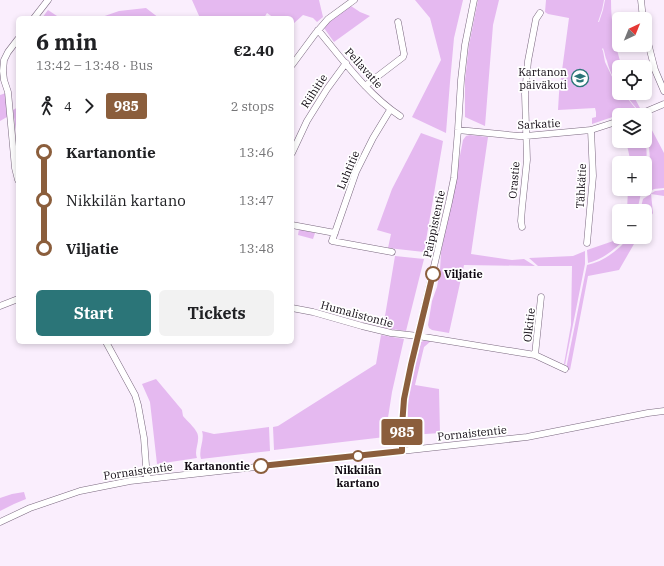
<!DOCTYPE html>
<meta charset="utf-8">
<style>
body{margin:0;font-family:"IBM Plex Serif",serif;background:#f2f2f2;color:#202124;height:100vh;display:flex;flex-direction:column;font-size:15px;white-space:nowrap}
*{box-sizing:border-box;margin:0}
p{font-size:13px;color:#757577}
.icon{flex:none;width:22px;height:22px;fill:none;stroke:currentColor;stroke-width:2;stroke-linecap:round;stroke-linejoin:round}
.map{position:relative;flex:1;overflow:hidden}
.sheet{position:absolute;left:16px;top:16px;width:278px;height:328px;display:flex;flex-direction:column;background:#fff;border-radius:6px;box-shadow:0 2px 6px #0003}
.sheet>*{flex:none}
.badge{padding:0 8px;border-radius:3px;font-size:14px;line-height:26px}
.needle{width:26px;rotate:43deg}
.fabs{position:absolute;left:612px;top:12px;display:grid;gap:8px}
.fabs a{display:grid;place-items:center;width:40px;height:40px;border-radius:6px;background:#fff;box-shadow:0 2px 6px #0003;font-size:20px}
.map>.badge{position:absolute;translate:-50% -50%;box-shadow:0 0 0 2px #fff}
.legs{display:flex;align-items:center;gap:6px;height:44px;padding:0 20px;font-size:13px}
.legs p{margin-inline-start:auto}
.head{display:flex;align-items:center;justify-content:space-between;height:68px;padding:0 20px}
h1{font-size:22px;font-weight:800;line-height:30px}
.cta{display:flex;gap:8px;margin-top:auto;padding:8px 20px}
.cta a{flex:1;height:46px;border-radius:6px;background:#2b7578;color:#fff;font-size:16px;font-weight:800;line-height:46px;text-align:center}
.cta a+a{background:#f2f2f2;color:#202124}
ul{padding:0 20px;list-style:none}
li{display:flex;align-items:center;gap:14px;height:48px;font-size:15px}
li i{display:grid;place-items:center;width:6px;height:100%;margin:0 5px;background:currentColor}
li i::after{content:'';width:10px;height:10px;margin:-5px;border:3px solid;border-radius:50%;background:#fff}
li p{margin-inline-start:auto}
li:first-child i{background:linear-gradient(#0000 50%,currentColor 0)}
li:last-child i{background:linear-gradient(currentColor 50%,#0000 0)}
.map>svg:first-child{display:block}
.green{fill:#e5b9f0}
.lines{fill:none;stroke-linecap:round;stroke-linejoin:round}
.minor-casing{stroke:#7a687f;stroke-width:7}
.minor{stroke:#fff;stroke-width:6}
.line-1-casing{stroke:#fff;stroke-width:9}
.line-1{stroke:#8b5e3c;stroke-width:6}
.stop-1-dot{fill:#fff;stroke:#8b5e3c;stroke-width:2}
.labels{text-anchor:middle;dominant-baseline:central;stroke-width:3.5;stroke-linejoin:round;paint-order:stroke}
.street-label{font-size:11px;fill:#100912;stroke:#fff}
.poi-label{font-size:11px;fill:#100912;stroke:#fff;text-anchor:end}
.stop-label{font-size:11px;font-weight:bold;fill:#100912;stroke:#fff;text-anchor:start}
</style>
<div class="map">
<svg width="664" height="566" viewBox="0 0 664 566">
<rect width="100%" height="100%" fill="#faeefd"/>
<!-- green -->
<path class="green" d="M192,0H319L323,17L317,22L313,18L303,15L292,25V18H274L267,13L264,18H200Z
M415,0H463L454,38L450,82L446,133L412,117L441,60L430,18Z
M478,0H499L493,25L485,126L465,117V80L469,45Z
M546,0H604L602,10L598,22H599L603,10L605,0H611C611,23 615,46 622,67H619V86C614,80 609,70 607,61C605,57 605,53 603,48L602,49L603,51L605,62L615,83L619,88V93H623L636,109L592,124V118L596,117V112L595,108L558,110L559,93L569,18L548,14L545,12Z
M351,6L360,12L370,16L334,42L324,28L329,22Z
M146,8L159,18H99L119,11Z
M48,10L60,18H42Z
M6,93L7,117L0,121V95Z
M624,93H632L640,108L637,109Z
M18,107V138H17L13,110Z
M645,117L664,153V188L654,189L644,195L647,181L650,160L649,147L645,133Z
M421,133L443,141L424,252L388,248L391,234L377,230L392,189Z
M470,135L488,137L471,254L512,260L524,259L535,266L464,265L449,333L432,330L429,328L428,325L432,301L437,287L440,270L441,252L463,140L466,136Z
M626,141H645C648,152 646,163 645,174V163H631Z
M628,189H642L637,211H627Z
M663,190H664V196L651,194L653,213L645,226V211H640L643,199L655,191Z
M299,229L315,233L313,239L298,235Z
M625,237H627C617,248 602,260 588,263L587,250Z
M629,237H638L619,270L588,276L570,370L566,369L587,265C603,262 619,250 629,237Z
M585,251V264L565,365L564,364L571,325L572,266H538L529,258L573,256Z
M395,256L424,259L406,331L383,328Z
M381,335L404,339L392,392L385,437L274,450L273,427L278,426L376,364Z
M425,340L431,341L424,347L415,385L439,389L440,433L411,435C402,405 414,372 421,342Z
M156,379L182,410L183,416C186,420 198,430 198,436C199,444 194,451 197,458L157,464L150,402L142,384Z
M269,427L270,451L201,459C198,450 205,440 202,431L214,434Z
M24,492L26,499L14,504L0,511V498L12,494Z"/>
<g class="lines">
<!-- minor casing -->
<g class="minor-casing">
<path id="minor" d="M641,0L643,19
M34,18L48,0
M318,30C343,60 367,94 400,116
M645,31L655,70L664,91
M18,39L8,52L4,60L3,71L4,80L8,92L15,168L18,180
M292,65L315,34L328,19L354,0
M365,86L403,57L404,54L398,22
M390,110L373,138L356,172L332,241L392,252
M638,115L664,104
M458,130L519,136H526L591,130L619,121
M292,153L307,121L327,89L346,63
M292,225L335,233
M522,227L521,221L522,208L527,160L525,94L528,61L536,19L540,13
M587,243L593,176L591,130
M0,306L18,299
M292,308L313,312L362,326L391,333L418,336L535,355L565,369
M106,342L135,395L138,405L144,438L147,479
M535,355L541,297
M402,451V426L404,399L411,365L449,202L454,178L458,130L461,80L465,45L474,0
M0,522L30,508L80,491L130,481L527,437L648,413L664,411"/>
</g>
<!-- minor -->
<use href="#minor" class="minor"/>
</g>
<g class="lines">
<!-- line-1 casing -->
<g class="line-1-casing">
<path id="line-1" d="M261,466L402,451V426L404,399L411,365L433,274"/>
</g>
<!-- line-1 -->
<use href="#line-1" class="line-1"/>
</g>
<!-- icons -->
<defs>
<g id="school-ring" transform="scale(0.9)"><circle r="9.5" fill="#fff" stroke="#2b7578" stroke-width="1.5"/><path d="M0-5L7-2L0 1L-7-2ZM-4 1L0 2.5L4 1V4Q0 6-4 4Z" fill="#2b7578"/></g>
</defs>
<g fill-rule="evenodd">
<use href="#school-ring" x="580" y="78"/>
</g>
<!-- markers -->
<g class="stop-1-dot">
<circle cx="433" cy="274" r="7"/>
<circle cx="358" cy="456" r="5"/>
<circle cx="261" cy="466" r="7"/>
</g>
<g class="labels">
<!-- street labels -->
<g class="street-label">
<text transform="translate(364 68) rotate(48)">Pellavatie</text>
<text transform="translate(314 91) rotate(-57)">Riihitie</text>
<text transform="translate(539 124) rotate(-3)">Sarkatie</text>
<text transform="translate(348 170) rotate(-67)">Luhtitie</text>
<text transform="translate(514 180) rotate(-85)">Orastie</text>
<text transform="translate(581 186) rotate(-87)">Tähkätie</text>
<text transform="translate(434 224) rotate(-78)">Paippistentie</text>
<text transform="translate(357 314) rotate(15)">Humalistontie</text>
<text transform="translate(529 325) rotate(-83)">Olkitie</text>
<text transform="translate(472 433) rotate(-6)">Pornaistentie</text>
<text transform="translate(138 471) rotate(-8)">Pornaistentie</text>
</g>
<!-- poi labels -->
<g class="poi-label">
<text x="567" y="72">Kartanon<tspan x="567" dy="13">päiväkoti</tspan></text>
</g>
<!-- stop labels -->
<g class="stop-label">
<text x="444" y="274">Viljatie</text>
<text x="250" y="466" text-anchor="end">Kartanontie</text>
<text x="358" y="470" text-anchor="middle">Nikkilän<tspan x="358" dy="13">kartano</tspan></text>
</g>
</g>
</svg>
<div class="fabs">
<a><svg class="needle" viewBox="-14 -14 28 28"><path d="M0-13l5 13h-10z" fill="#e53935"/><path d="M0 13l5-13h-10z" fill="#757577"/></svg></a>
<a><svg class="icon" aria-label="locate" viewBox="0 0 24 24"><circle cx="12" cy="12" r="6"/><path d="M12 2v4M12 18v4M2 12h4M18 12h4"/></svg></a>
<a><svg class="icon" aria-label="layers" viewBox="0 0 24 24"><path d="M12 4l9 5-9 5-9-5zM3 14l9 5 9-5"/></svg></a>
<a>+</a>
<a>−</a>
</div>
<b class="badge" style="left:402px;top:432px;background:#8b5e3c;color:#fff">985</b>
<section class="sheet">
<div class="head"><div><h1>6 min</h1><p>13:42 – 13:48 · Bus</p></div><b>€2.40</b></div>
<div class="legs"><svg class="icon" aria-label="walk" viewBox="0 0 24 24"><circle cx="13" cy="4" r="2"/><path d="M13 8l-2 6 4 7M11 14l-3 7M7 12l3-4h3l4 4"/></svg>4<svg class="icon" aria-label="forward" viewBox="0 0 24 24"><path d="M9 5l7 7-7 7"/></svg><b class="badge" style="background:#8b5e3c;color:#fff">985</b><p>2 stops</p></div>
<ul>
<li><i style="color:#8b5e3c"></i><b>Kartanontie</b><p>13:46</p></li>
<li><i style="color:#8b5e3c"></i><span>Nikkilän kartano</span><p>13:47</p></li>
<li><i style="color:#8b5e3c"></i><b>Viljatie</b><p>13:48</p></li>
</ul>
<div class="cta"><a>Start</a><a>Tickets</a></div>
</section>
</div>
